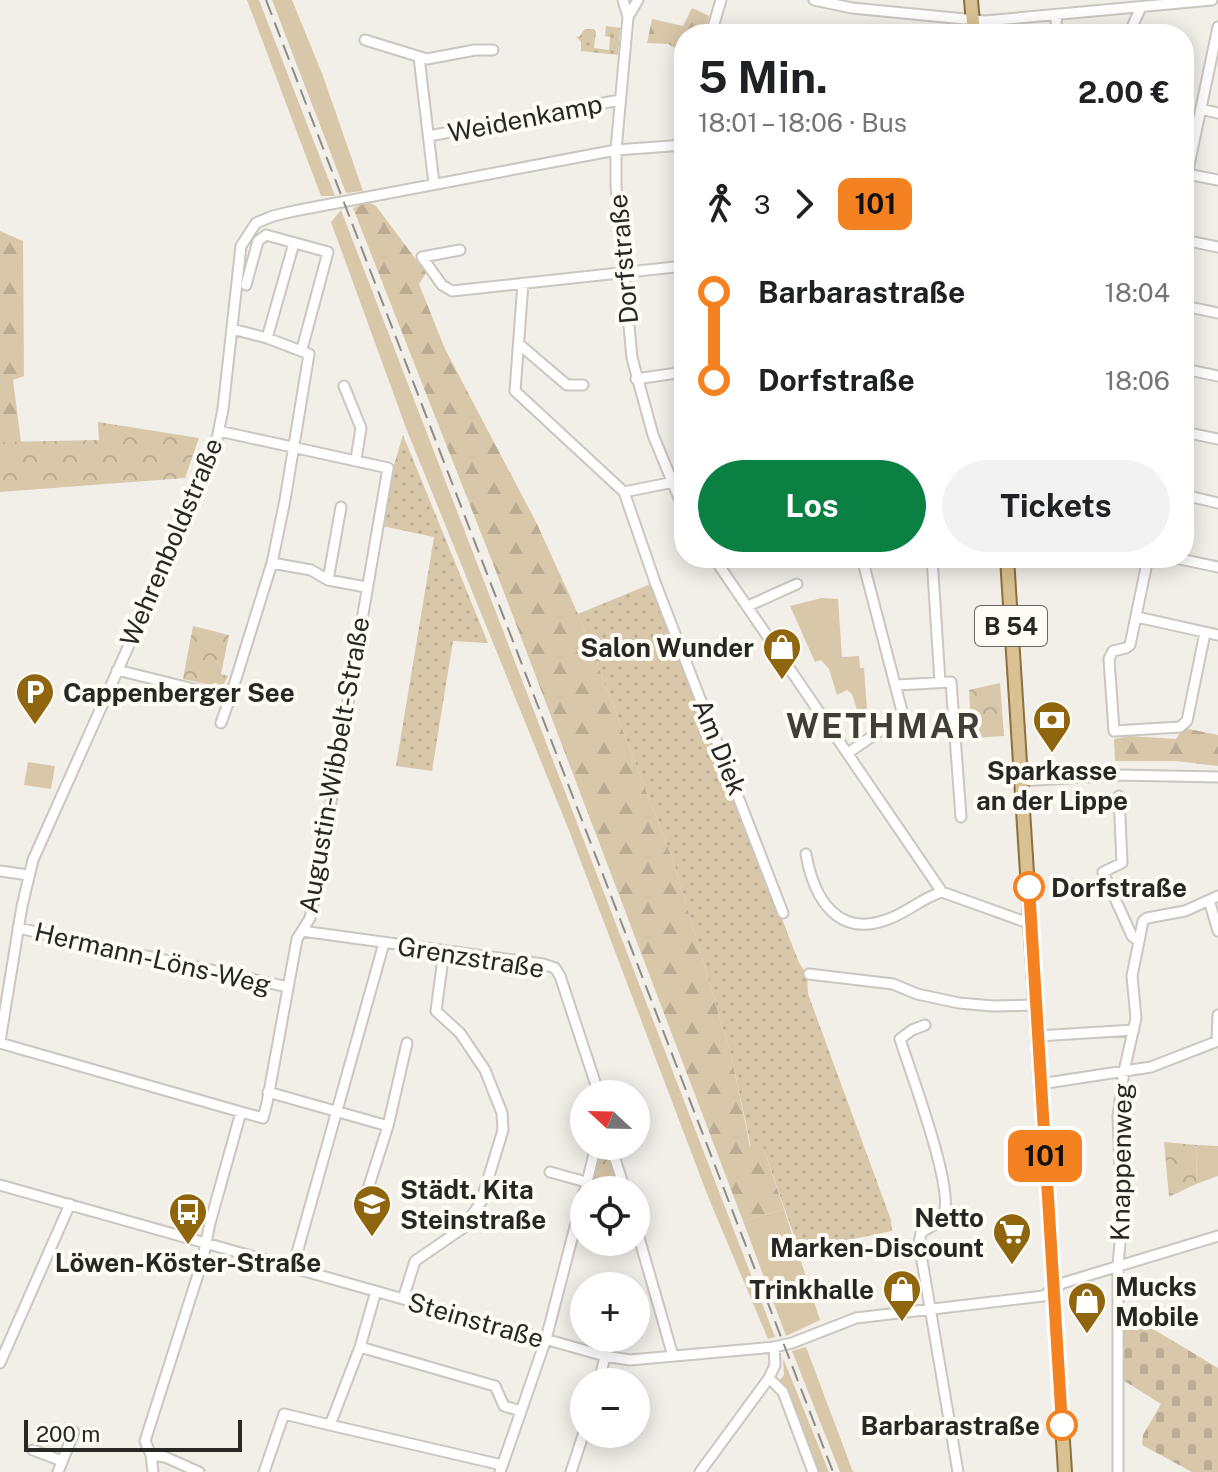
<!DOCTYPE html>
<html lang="de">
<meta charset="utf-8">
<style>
body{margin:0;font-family:"Public Sans",sans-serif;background:#f2f2f2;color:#202124;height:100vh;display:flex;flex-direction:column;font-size:30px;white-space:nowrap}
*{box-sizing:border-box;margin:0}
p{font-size:26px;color:#757577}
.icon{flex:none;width:44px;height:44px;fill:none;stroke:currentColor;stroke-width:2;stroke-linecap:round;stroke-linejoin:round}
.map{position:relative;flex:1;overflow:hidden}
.panel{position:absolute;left:674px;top:24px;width:520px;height:544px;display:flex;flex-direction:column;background:#fff;border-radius:32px;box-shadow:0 4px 20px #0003}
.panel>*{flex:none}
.badge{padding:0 16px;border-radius:12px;font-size:28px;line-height:52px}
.needle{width:52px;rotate:292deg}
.buttons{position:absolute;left:570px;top:1080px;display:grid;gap:16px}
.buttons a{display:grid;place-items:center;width:80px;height:80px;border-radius:50%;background:#fff;box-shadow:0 4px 20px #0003;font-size:40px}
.scale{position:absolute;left:24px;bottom:20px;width:218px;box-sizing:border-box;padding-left:8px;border:4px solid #282724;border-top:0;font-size:22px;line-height:28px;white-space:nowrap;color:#282724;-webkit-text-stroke:6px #fffcf6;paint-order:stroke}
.map>.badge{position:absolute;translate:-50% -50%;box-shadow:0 0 0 4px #fff}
.legs{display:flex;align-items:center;gap:12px;height:88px;padding:0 24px;font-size:26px}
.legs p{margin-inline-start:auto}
.headline{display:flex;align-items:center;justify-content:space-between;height:136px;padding:0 24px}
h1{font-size:44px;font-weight:700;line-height:60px}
.action{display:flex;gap:16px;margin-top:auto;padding:16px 24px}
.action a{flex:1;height:92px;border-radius:48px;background:#0b8043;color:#fff;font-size:32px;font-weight:700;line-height:92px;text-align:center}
.action a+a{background:#f2f2f2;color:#202124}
ul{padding:0 24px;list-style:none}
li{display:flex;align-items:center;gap:28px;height:88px;font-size:30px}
li i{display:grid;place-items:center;width:12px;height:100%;margin:0 10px;background:currentColor}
li i::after{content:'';width:20px;height:20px;margin:-10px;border:6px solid;border-radius:50%;background:#fff}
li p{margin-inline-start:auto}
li:first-child i{background:linear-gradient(#0000 50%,currentColor 0)}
li:last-child i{background:linear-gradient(currentColor 50%,#0000 0)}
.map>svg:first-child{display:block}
.grass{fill:#d9c7aa}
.forest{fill:url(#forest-firs)}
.cemetery{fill:url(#cemetery-stones)}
.park{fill:url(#park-crowns)}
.garden{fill:url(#garden-dots)}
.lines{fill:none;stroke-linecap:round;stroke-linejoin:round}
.minor-casing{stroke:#cac6c0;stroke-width:13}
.major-casing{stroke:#8c703d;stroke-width:16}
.minor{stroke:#fff;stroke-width:9}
.major{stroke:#dac193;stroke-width:12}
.rail{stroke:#8f8c88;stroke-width:2;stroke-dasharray:16 8;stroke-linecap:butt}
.line-1-casing{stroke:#fff;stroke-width:18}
.line-1{stroke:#f58220;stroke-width:12}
.stop-1-dot{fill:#fff;stroke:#f58220;stroke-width:4}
.labels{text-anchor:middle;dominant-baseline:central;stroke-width:8;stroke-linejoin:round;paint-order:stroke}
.shield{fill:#fffcf6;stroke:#686763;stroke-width:2}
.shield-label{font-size:24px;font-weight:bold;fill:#282724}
.street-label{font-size:26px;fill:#282724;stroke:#fffcf6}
.poi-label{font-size:26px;font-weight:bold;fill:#282724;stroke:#fffcf6;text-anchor:end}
.stop-label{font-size:26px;font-weight:bold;fill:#282724;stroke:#fffcf6;text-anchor:start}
.district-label{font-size:34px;font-weight:bold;letter-spacing:2px;fill:#413e39;stroke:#fffcf6}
</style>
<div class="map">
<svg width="1218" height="1472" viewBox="0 0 1218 1472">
<defs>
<pattern id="forest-firs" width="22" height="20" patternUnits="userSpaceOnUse" patternTransform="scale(2)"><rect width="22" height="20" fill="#d9c7aa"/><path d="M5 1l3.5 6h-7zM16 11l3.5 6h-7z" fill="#baab92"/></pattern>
<pattern id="cemetery-stones" width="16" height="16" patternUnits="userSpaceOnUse" patternTransform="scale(2)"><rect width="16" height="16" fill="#d9c7aa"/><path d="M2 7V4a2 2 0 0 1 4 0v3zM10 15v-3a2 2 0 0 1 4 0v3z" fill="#baab92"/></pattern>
<pattern id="park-crowns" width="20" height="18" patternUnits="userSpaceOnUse" patternTransform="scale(2)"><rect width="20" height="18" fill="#d9c7aa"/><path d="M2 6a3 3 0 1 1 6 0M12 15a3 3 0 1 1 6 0" fill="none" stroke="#baab92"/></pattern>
<pattern id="garden-dots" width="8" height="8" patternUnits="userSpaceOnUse" patternTransform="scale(2)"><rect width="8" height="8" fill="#d9c7aa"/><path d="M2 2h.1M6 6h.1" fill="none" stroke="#baab92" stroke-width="1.8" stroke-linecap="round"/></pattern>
</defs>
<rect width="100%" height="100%" fill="#f2eee8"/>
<!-- grass -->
<path class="grass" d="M247,0H259L335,196H321Z
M272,0H292L323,76L363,191L346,193Z
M341,210L775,1337L768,1339L709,1199L570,833L406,428L331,222Z
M822,598L838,599L842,657L859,656L860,668H864L867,710L859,716L852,694L847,690L837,695L829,669L821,660L815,662L790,606Z
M28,762L55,766L51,789L24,785Z
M1197,1145L1218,1146V1176L1196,1184Z
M784,1209L820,1320L786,1336L743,1221Z
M806,1347L853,1472H840L792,1351Z
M783,1358L829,1472H817L785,1387L779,1381L784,1375Z"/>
<!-- forest -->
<path class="forest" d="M692,8L709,16L705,34H684V53L668,44L647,43L652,19L683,26Z
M368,202L376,206L426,273L419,284L445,349L537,524L578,614L674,863L732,1059L750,1146L763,1147L784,1209L743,1221L492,561L353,208Z
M0,231L23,241L24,376L13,380L21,442H0Z
M1189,729L1218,735V766L1175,761H1115L1114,739L1129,736L1176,739L1182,730Z"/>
<!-- cemetery -->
<path class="cemetery" d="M1123,1311L1218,1368V1472H1192L1142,1445L1143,1435L1161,1404L1123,1380Z"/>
<!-- park -->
<path class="park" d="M98,422L199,438L185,478L0,492V442L99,440Z
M193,626L229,635L221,674L228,676L224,684L219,687L183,679Z
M1000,683L1004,736L972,738L969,690Z
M1164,1142L1197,1145L1196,1184L1169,1197Z
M600,1155L613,1162L623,1190H589L597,1159Z"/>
<!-- garden -->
<path class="garden" d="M606,26L620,28L618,55L581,51V42L576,36L579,37L585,29H594L596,32L594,48L609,50L610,37L605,36Z
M403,435L488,643L453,641L432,771L396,766L434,537L382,526L394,465Z
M653,583L799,963L807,974L808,994L891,1220L892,1231L799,1250L763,1147H751L732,1059L674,863L578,614Z"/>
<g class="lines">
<!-- minor casing -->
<g class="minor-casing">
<path id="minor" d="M623,0L628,17L616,150V185L632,358L653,435L684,510
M814,0L852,8L985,21L1212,0
M628,17L638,0
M711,34L721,0
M1055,34L1057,15
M1129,34L1141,7
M365,40L427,59L475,50H493
M419,57L434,184
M1201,109L1218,113
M429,136L620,100
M1187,174L1218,180
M1184,189L1218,27
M1184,240L1218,247
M460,250L422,257L442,285L452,291L684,266
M523,283L515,391L624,492
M246,285L258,241L266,235L328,252L302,349
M1184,306L1218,313
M267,338L294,243
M519,344L567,385H583
M1184,369L1218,376
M636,379L684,372
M344,386L361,428L356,459
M1184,432L1218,439
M684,480L624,492L655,582L783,913
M1184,495L1218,503
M714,558L942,892L1031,924
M932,558L940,682
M1148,558L1130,645L1126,648L1113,651L1109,659L1114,731L1180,727L1187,721L1205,633
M1175,558L1218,567
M272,563L311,570L328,580L366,587
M328,580L341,507
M748,606L797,584
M1137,617L1218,635
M117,670L230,698L272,563L285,500L309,354L267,338L232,329
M897,685L951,682L961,817
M221,723L230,698
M848,753L903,715L862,558
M1020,781L1118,775L1218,777
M1119,796L1122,863L1103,872L1132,936L1139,941
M806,854C814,900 839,940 891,918C909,911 924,897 942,892
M0,871L28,875
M1209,900L1218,931
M18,928L288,987
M302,931L543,964L555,968L560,976L599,1094
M809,974L893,984L917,994L959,1003L993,1006L1036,1005
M925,1025L912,1030L900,1039C910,1071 954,1187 944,1214C941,1224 928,1227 921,1233L919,1243L958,1472
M1038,1036L1134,1030
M0,1041L22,906L33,860L192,504L216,444L223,409L241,246L256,223L273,216L294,211L616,150L684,145
M1217,1041L1218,1015
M0,1043L241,1112
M1040,1084L1151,1067L1218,1041
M268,1092L388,1126
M595,1147L613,1153L625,1190
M550,1172L586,1182
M0,1185L605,1356L630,1360L774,1347L792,1343L856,1318L1043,1296L1063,1283L1218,1236
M585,1190L596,1146
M365,1198L388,1126L407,1043
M636,1227L673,1356
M293,1267L384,943
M403,1299L415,1261L463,1228L481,1202L503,1130L502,1113L485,1070L460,1033L436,1011L444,951
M360,1347L495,1386L504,1406L521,1411
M0,1363L70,1204
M769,1378L783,1392L813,1472
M599,1382L605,1356
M330,1425L502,1465
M902,1427L949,1423
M33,1450L62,1461
M151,1455L165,1457L199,1472
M58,1472L74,1432
M153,1472L151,1455L145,1441L202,1262L210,1223L241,1112L263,1118L267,1103L297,939L310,918L318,877L388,468L219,431
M264,1472L284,1414L330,1425L360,1347L376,1291
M500,1472L546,1339L584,1192
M571,1472L584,1432
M700,1472L769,1378L775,1365L774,1347
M1118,1472V1265L1122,1221L1118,1116L1124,1071L1136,1018L1132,976L1143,921L1147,918L1185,911L1218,896"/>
</g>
<!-- major casing -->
<g class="major-casing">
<path id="major" d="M971,0L974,34
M1007,558L1065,1472"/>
</g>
<!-- minor -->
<use href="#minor" class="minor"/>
<!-- major -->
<use href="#major" class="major"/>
<!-- rail -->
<path class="rail" d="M266,0L833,1472"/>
</g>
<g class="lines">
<!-- line-1 casing -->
<g class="line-1-casing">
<path id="line-1" d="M1029,887L1062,1425"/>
</g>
<!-- line-1 -->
<use href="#line-1" class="line-1"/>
</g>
<!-- icons -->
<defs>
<g id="shop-pin" transform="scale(2)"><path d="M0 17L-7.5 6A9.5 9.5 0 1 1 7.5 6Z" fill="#8f660d" stroke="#fffcf6"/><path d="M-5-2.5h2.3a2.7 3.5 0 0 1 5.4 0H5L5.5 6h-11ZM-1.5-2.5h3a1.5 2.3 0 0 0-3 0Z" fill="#fff"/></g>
<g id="parking-pin" transform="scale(2)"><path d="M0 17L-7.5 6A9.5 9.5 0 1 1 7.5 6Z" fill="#8f660d" stroke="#fffcf6"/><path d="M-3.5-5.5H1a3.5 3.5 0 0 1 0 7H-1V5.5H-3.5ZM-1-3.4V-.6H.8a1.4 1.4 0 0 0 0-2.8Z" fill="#fff"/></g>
<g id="bank-pin" transform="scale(2)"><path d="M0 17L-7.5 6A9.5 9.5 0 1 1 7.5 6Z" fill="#8f660d" stroke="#fffcf6"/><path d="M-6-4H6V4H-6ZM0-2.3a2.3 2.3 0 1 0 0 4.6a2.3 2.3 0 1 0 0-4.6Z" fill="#fff"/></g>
<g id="school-pin" transform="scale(2)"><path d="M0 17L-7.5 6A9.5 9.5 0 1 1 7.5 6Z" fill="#8f660d" stroke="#fffcf6"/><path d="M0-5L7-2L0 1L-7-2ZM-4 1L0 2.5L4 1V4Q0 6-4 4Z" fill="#fff"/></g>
<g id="bus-pin" transform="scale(2)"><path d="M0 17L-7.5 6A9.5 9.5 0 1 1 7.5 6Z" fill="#8f660d" stroke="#fffcf6"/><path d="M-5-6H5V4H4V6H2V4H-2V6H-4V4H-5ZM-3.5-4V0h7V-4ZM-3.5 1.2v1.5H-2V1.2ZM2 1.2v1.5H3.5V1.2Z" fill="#fff"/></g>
<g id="supermarket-pin" transform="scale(2)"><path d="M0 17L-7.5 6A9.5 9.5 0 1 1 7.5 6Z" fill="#8f660d" stroke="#fffcf6"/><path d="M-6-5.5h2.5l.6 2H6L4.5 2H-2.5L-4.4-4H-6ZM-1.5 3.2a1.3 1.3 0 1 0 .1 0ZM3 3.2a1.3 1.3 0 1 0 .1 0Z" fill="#fff"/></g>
</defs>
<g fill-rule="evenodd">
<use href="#shop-pin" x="782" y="647"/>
<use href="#parking-pin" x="35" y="692"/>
<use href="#bank-pin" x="1052" y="720"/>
<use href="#school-pin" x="372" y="1204"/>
<use href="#bus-pin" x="188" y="1212"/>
<use href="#supermarket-pin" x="1012" y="1232"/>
<use href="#shop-pin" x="902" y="1289"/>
<use href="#shop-pin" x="1087" y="1301"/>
</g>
<!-- markers -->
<g class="stop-1-dot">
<circle cx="1029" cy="887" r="14"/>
<circle cx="1062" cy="1425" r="14"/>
</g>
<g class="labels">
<!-- shield labels -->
<rect class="shield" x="975" y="606" width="72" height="40" rx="6"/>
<g class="shield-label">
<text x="1011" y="626">B 54</text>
</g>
<!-- street labels -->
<g class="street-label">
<text transform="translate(525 118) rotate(-11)">Weidenkamp</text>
<text transform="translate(623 259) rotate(-95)">Dorfstraße</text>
<text transform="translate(171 542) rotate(-67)">Wehrenboldstraße</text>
<text transform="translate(720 747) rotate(68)">Am Diek</text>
<text transform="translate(334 765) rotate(-80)">Augustin-Wibbelt-Straße</text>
<text transform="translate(471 957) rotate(9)">Grenzstraße</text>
<text transform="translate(153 958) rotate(13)">Hermann-Löns-Weg</text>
<text transform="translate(1121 1162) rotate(-89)">Knappenweg</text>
<text transform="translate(476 1320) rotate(16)">Steinstraße</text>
</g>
<!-- poi labels -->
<g class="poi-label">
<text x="754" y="647">Salon Wunder</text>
<text x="63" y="692" text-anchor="start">Cappenberger See</text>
<text x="1052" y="770" text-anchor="middle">Sparkasse<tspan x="1052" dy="30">an der Lippe</tspan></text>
<text x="400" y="1189" text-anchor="start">Städt. Kita<tspan x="400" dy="30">Steinstraße</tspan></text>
<text x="984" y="1217">Netto<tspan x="984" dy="30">Marken-Discount</tspan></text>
<text x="188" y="1262" text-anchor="middle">Löwen-Köster-Straße</text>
<text x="1115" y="1286" text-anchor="start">Mucks<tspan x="1115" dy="30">Mobile</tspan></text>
<text x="874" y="1289">Trinkhalle</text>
</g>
<!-- stop labels -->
<g class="stop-label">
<text x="1051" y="887">Dorfstraße</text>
<text x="1040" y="1425" text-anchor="end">Barbarastraße</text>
</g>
<!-- district labels -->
<g class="district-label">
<text x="884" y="726">WETHMAR</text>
</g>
</g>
</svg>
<div class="buttons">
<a><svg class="needle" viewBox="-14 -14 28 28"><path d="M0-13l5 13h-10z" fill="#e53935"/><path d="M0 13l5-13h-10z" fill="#757577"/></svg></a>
<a><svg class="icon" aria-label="locate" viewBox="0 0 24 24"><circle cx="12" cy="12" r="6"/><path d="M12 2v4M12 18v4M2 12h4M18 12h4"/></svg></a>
<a>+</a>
<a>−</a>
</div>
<div class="scale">200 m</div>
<b class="badge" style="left:1045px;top:1156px;background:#f58220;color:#111">101</b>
<section class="panel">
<div class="headline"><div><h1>5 Min.</h1><p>18:01 – 18:06 · Bus</p></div><b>2.00 €</b></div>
<div class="legs"><svg class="icon" aria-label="walk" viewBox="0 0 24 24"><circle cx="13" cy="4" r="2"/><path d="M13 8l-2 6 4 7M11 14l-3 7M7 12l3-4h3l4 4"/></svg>3<svg class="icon" aria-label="forward" viewBox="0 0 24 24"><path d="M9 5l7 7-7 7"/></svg><b class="badge" style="background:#f58220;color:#111">101</b></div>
<ul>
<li><i style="color:#f58220"></i><b>Barbarastraße</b><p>18:04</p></li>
<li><i style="color:#f58220"></i><b>Dorfstraße</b><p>18:06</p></li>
</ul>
<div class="action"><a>Los</a><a>Tickets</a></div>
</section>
</div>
